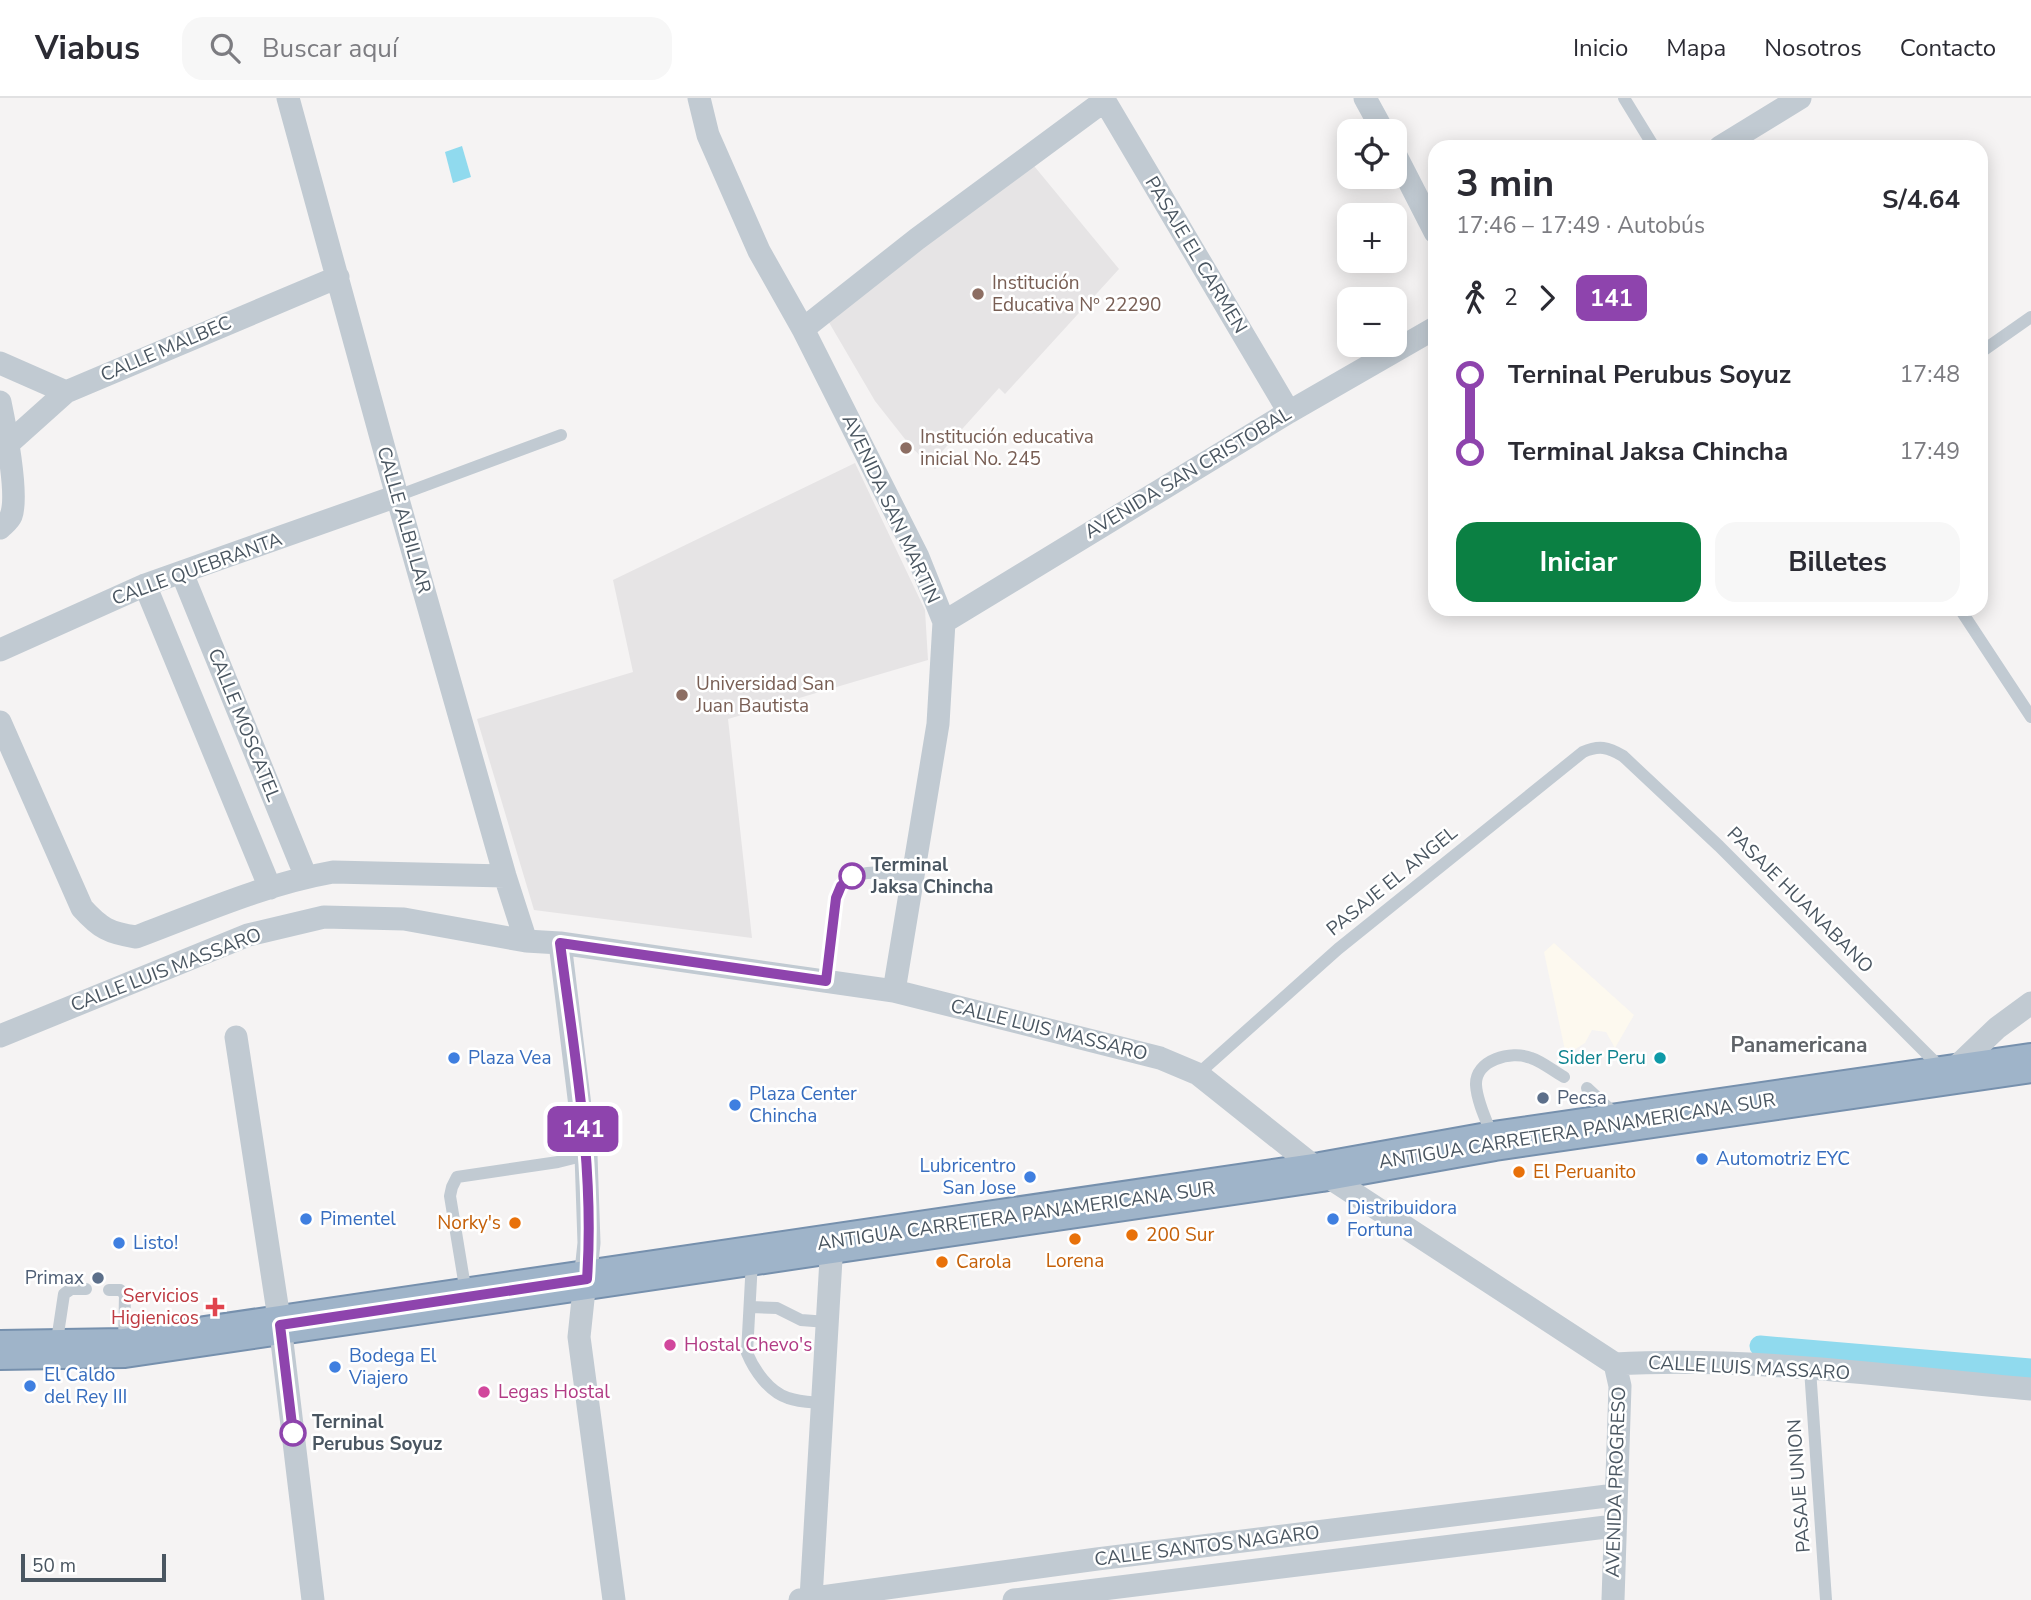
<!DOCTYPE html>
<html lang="es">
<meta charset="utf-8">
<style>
body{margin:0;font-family:"Nunito Sans",sans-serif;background:#f7f7f7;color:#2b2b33;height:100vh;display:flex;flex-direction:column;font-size:26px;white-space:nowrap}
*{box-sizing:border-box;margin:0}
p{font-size:23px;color:#7c7c81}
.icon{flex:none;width:38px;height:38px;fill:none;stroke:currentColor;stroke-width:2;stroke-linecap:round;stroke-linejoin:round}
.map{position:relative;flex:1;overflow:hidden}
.details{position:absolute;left:1428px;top:42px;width:560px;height:476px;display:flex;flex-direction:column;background:#fff;border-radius:21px;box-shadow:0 4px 18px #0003}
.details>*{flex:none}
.badge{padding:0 14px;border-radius:10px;font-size:24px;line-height:46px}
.fabs{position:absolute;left:1337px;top:21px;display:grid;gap:14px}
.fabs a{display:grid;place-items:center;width:70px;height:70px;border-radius:14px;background:#fff;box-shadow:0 4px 18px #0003;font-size:35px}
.scale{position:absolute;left:21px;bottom:18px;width:145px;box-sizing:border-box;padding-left:7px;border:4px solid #4a5661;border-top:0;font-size:19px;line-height:24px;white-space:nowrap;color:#4a5661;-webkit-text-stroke:5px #fff;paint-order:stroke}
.map>.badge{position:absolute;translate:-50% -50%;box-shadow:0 0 0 4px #fff}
.legs{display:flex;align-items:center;gap:10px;height:77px;padding:0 28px;font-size:23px}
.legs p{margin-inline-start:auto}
.overview{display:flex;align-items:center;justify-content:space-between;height:119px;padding:0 28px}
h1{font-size:38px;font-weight:700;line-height:52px}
.primary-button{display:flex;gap:14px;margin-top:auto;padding:14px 28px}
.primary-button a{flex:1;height:80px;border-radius:21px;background:#0b8043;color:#fff;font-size:28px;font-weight:700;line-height:80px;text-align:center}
.primary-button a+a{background:#f7f7f7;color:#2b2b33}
ul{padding:0 28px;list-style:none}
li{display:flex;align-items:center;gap:24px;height:77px;font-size:26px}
li i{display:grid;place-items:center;width:10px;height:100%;margin:0 9px;background:currentColor}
li i::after{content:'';width:18px;height:18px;margin:-9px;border:5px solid;border-radius:50%;background:#fff}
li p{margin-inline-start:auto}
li:first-child i{background:linear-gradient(#0000 50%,currentColor 0)}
li:last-child i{background:linear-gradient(currentColor 50%,#0000 0)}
header{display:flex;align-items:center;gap:42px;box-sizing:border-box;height:98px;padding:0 35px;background:#fff;border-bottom:2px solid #e1e1e2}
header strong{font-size:33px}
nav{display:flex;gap:38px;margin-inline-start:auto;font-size:24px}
.search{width:490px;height:63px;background:#f7f7f7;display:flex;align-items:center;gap:18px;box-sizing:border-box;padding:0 24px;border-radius:21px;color:#7c7c81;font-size:26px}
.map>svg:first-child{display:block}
.commercial{fill:#fdf9ef}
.education{fill:#e6e4e5}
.water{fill:#90daee}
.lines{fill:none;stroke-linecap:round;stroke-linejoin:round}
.canal{stroke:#90daee;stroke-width:21}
.trunk-casing{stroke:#7690ad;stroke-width:42}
.service{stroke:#c1cad2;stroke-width:12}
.minor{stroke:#c1cad2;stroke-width:23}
.trunk{stroke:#9fb4c9;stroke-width:38}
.line-1-casing{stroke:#fff;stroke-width:16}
.line-1{stroke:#8e44ad;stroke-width:10}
.education-dot{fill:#8d6e63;stroke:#fff;stroke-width:2.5}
.stop-1-dot{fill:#fff;stroke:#8e44ad;stroke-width:3.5}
.shop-dot{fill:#3f7fe0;stroke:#fff;stroke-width:2.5}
.culture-dot{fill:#0f9aa8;stroke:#fff;stroke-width:2.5}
.service-dot{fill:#5c6f8a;stroke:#fff;stroke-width:2.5}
.food-dot{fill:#e8710a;stroke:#fff;stroke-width:2.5}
.health-dot{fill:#e0444e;stroke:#fff;stroke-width:2.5}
.hotel-dot{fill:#d1479c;stroke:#fff;stroke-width:2.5}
.labels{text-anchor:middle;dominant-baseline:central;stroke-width:5;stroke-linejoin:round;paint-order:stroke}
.street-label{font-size:19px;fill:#4a5661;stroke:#fff}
.education-label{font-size:19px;fill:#785e54;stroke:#fff;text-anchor:start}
.stop-label{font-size:19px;font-weight:bold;fill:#4a5661;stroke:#fff;text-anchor:start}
.shop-label{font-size:19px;fill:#366cbe;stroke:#fff;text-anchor:start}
.culture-label{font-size:19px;fill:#0d838f;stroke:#fff;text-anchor:end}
.service-label{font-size:19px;fill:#4e5e75;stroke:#fff;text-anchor:start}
.food-label{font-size:19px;fill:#c56008;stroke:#fff;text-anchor:start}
.health-label{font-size:19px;fill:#be3a42;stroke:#fff;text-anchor:end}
.hotel-label{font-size:19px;fill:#b23c85;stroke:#fff;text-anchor:start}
.neighbourhood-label{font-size:21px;font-weight:bold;fill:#5f6368;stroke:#fff}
</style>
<header>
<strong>Viabus</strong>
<div class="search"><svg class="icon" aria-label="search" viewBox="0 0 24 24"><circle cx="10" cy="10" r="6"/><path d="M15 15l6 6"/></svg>Buscar aquí</div>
<nav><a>Inicio</a><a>Mapa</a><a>Nosotros</a><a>Contacto</a></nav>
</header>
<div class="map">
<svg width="2031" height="1502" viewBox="0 0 2031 1502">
<rect width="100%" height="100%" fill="#f5f3f3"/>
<!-- commercial -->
<path class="commercial" d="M1554,845L1634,917L1615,950L1606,934L1592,932L1585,945L1566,957L1544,854Z"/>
<!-- education -->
<path class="education" d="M1030,63L1119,171L1005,296L999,290L937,359L942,365L935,371L912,350L875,303L827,221Z
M855,365L925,512L928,562L728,621L752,840L534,812L477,621L633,574L613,482Z"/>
<!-- water -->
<path class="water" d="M462,48L471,79L453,85L445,54Z"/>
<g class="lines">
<!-- canal -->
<path class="canal" d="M1760,1248L2031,1271"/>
<!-- trunk casing -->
<g class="trunk-casing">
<path id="trunk" d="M0,1252L124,1250L1321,1074L1494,1043L2031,965"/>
</g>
<!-- service -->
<path class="service" d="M1624,0L1654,49
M1981,254L2031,219
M397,398L561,337
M1960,511L2031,619
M826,883L836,800C852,764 881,776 913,778
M1198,976L1338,851L1583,654C1599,647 1608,649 1623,658L1719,748L1943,972
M1587,990L1618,1019
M1493,1039C1487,1024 1477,1004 1476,987C1475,962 1511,952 1531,960C1543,964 1553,973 1564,979
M752,1163L747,1255C754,1272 769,1294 788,1300C799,1304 811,1304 822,1305
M109,1192H120L125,1196L124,1246
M466,1195L450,1098L452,1089L457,1079L558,1064L586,1057
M750,1209L777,1210L801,1222L827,1224
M56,1249L64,1196L71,1191H86
M1810,1271L1826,1502"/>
<!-- minor -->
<path class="minor" d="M288,0L397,398L505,778L526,843
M699,0L708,37L759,153L803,231L918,459L944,524L938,626L894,893
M1103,0L1289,314
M1365,0L1383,33
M1720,49L1800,0
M1395,56L1435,134
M803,231L917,141L1104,3
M0,265L66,294
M0,304C5,328 19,397 11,418C9,423 4,426 0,430
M8,346L66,294L338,179
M182,475L306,779
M145,487L270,790
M944,524L1289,314L1435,230
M0,552L145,487L397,398
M0,624L82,810C100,830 109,835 136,839C200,815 265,786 333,774L505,778
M560,845L586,1057L589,1145L579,1239L614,1502
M0,938L248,837L324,819L404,821L526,843L560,845L894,893L1160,960L1198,976L1321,1074L1615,1266C1753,1258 1893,1279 2031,1291
M236,939L280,1227L313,1502
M1951,974L1997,930L2031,905
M811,1500L832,1144
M800,1502L1097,1461L1615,1397
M1014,1502L1614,1428
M1613,1502L1620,1288L1615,1266"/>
<!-- trunk -->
<use href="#trunk" class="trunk"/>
</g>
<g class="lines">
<!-- line-1 casing -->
<g class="line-1-casing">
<path id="line-1" d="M293,1335L280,1227L587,1181C595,1069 574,955 560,845L826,883L836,800L841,788L852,778"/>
</g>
<!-- line-1 -->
<use href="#line-1" class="line-1"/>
</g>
<!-- markers -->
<g class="education-dot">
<circle cx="978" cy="196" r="7"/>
<circle cx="906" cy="350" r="7"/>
<circle cx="682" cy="597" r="7"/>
</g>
<g class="stop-1-dot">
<circle cx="852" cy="778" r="12"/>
<circle cx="293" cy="1335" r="12"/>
</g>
<g class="shop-dot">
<circle cx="454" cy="960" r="7"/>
<circle cx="735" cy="1007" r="7"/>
<circle cx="1702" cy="1061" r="7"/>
<circle cx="1030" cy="1079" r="7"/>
<circle cx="306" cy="1121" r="7"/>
<circle cx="1333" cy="1121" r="7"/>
<circle cx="119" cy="1145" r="7"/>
<circle cx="335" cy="1269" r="7"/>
<circle cx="30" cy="1288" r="7"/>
</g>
<circle class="culture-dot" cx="1660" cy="960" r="7"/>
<g class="service-dot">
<circle cx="1543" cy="1000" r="7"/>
<circle cx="98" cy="1180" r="7"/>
</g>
<g class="food-dot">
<circle cx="1519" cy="1074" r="7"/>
<circle cx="515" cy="1125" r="7"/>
<circle cx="1132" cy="1137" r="7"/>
<circle cx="1075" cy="1141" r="7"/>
<circle cx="942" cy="1164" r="7"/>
</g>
<path class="health-dot" d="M211.5 1198.5h7v7h7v7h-7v7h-7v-7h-7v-7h7z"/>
<g class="hotel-dot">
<circle cx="670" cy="1247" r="7"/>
<circle cx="484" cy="1294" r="7"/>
</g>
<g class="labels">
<!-- street labels -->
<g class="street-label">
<text transform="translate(1196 157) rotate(59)">PASAJE EL CARMEN</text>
<text transform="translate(166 251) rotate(-23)">CALLE MALBEC</text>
<text transform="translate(1188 375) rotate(-31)">AVENIDA SAN CRISTOBAL</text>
<text transform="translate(891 411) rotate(65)">AVENIDA SAN MARTIN</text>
<text transform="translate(404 422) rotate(74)">CALLE ALBILLAR</text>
<text transform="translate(197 471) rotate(-20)">CALLE QUEBRANTA</text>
<text transform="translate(244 627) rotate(68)">CALLE MOSCATEL</text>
<text transform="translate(1392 783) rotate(-39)">PASAJE EL ANGEL</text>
<text transform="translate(1800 802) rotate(45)">PASAJE HUANABANO</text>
<text transform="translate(166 872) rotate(-21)">CALLE LUIS MASSARO</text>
<text transform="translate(1049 932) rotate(14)">CALLE LUIS MASSARO</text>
<text transform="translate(1577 1033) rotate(-9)">ANTIGUA CARRETERA PANAMERICANA SUR</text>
<text transform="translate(1016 1118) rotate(-8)">ANTIGUA CARRETERA PANAMERICANA SUR</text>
<text transform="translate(1749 1270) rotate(3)">CALLE LUIS MASSARO</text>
<text transform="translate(1616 1384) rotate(-88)">AVENIDA PROGRESO</text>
<text transform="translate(1799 1388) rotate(-94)">PASAJE UNION</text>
<text transform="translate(1207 1448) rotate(-7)">CALLE SANTOS NAGARO</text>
</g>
<!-- education labels -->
<g class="education-label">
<text x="992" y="185">Institución<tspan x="992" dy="22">Educativa Nº 22290</tspan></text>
<text x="920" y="339">Institución educativa<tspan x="920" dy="22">inicial No. 245</tspan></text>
<text x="696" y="586">Universidad San<tspan x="696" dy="22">Juan Bautista</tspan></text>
</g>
<!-- stop labels -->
<g class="stop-label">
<text x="871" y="767">Terminal<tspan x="871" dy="22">Jaksa Chincha</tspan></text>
<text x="312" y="1324">Terninal<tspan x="312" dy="22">Perubus Soyuz</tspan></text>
</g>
<!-- shop labels -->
<g class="shop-label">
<text x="468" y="960">Plaza Vea</text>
<text x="749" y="996">Plaza Center<tspan x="749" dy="22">Chincha</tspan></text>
<text x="1716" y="1061">Automotriz EYC</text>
<text x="1016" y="1068" text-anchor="end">Lubricentro<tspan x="1016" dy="22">San Jose</tspan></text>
<text x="1347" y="1110">Distribuidora<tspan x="1347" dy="22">Fortuna</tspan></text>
<text x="320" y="1121">Pimentel</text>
<text x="133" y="1145">Listo!</text>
<text x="349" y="1258">Bodega El<tspan x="349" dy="22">Viajero</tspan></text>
<text x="44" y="1277">El Caldo<tspan x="44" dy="22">del Rey III</tspan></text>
</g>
<!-- culture labels -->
<g class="culture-label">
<text x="1646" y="960">Sider Peru</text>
</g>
<!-- service labels -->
<g class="service-label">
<text x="1557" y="1000">Pecsa</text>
<text x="84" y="1180" text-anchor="end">Primax</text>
</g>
<!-- food labels -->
<g class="food-label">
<text x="1533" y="1074">El Peruanito</text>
<text x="501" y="1125" text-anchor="end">Norky's</text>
<text x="1146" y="1137">200 Sur</text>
<text x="1075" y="1163" text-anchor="middle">Lorena</text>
<text x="956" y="1164">Carola</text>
</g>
<!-- health labels -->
<g class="health-label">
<text x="199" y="1198">Servicios<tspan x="199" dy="22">Higienicos</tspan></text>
</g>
<!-- hotel labels -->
<g class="hotel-label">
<text x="684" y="1247">Hostal Chevo's</text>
<text x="498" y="1294">Legas Hostal</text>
</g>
<!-- neighbourhood labels -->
<g class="neighbourhood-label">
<text x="1799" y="947">Panamericana</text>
</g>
</g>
</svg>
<div class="fabs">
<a><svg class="icon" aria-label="locate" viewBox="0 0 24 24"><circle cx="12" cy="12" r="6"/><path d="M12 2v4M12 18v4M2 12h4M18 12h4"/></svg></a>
<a>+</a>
<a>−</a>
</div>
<div class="scale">50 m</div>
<b class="badge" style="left:583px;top:1031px;background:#8e44ad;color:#fff">141</b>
<section class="details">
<div class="overview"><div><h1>3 min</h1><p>17:46 – 17:49 · Autobús</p></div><b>S/4.64</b></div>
<div class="legs"><svg class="icon" aria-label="walk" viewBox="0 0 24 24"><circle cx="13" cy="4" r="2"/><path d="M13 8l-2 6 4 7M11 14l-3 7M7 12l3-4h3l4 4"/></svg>2<svg class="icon" aria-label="forward" viewBox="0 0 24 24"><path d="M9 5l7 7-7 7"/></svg><b class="badge" style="background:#8e44ad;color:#fff">141</b></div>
<ul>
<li><i style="color:#8e44ad"></i><b>Terninal Perubus Soyuz</b><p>17:48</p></li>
<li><i style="color:#8e44ad"></i><b>Terminal Jaksa Chincha</b><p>17:49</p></li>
</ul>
<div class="primary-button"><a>Iniciar</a><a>Billetes</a></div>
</section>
</div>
